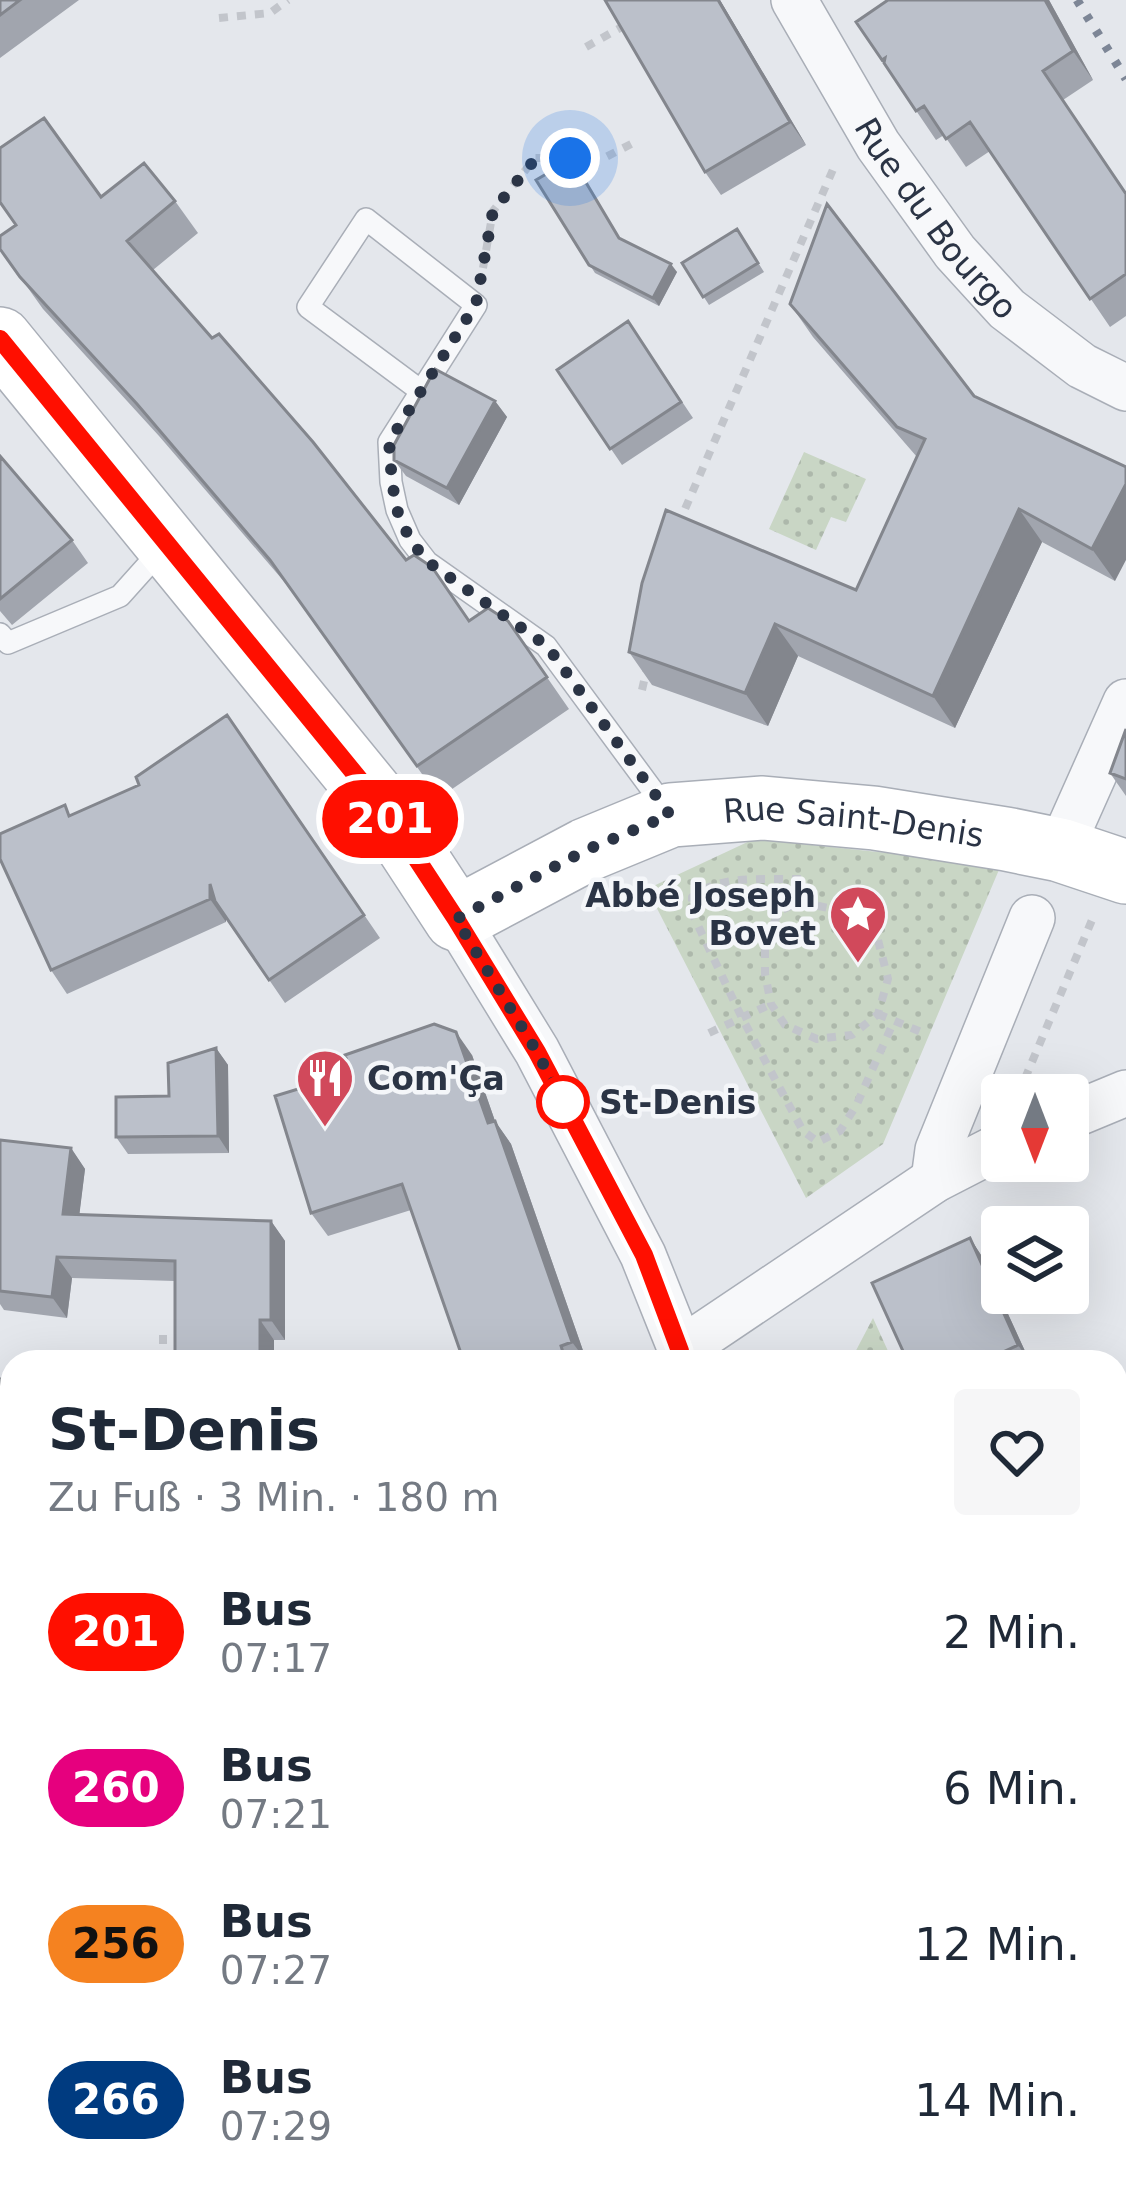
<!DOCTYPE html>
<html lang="de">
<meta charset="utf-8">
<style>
body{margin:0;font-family:"DejaVu Sans",sans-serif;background:#f6f6f7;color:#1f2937;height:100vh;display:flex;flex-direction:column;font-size:45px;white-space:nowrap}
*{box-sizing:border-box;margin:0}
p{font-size:39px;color:#747a83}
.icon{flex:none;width:66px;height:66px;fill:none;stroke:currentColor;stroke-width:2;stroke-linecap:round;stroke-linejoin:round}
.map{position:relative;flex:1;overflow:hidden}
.side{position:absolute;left:0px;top:1350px;width:1128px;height:855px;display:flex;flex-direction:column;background:#fff;border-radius:36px 36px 0 0;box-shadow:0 12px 48px #0002}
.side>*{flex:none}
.badge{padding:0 24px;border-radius:39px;font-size:42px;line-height:78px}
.needle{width:78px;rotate:180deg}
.buttons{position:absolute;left:981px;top:1074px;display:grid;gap:24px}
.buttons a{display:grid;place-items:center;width:108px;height:108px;border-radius:12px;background:#fff;box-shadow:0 12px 48px #0002;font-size:60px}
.you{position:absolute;width:60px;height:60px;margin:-30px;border:9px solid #fff;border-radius:50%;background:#1a73e8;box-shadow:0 0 0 18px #1a73e833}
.map>.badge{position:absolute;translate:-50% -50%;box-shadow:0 0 0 6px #fff}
.round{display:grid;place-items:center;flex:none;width:126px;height:126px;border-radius:12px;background:#f6f6f7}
.summary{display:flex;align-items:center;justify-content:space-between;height:204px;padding:0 48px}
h1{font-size:57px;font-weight:800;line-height:90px}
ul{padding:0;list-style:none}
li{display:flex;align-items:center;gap:36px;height:156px;padding:0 48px}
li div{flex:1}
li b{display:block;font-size:45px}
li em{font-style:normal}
li .badge{min-width:132px;font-weight:700;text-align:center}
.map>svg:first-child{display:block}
.park{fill:url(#park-dots)}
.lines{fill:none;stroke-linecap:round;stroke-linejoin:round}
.service-casing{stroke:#a9aeb7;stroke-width:24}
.minor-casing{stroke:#a9aeb7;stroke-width:48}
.secondary-casing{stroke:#a9aeb7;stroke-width:66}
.path{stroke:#c2c5cb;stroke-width:8;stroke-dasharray:9 9;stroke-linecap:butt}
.service{stroke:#f7f8fa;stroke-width:21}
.minor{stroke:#f7f8fa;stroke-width:45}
.secondary{stroke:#fff;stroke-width:63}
.rail{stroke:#7d8696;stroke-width:9;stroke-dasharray:6 12;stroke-linecap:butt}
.wall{fill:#a1a5ae}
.shaded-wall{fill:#83868d}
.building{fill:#bbc0ca;stroke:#83868d;stroke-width:3}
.line-casing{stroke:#fff;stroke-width:27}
.line{stroke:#ff0f00;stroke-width:18}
.walk{stroke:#2b3445;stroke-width:12;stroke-dasharray:0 21.6}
.stop-dot{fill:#fff;stroke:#ff0f00;stroke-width:6}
.labels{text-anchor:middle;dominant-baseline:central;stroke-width:9;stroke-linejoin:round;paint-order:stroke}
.street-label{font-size:33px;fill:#2b3445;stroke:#f4f6f9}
.poi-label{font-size:33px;font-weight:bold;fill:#2b3445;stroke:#f4f6f9;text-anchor:end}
.stop-label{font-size:33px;font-weight:bold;fill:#2b3445;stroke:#f4f6f9;text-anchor:start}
</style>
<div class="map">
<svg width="1126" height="2204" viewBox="0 0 1126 2204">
<defs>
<pattern id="park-dots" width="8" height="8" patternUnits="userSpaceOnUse" patternTransform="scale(3)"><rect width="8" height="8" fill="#c9d6c5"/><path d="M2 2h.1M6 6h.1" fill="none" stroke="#adb8ab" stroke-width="1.8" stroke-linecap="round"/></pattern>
</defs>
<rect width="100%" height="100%" fill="#e4e7ec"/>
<!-- park -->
<path class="park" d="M804,452L866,479L846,522L831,517L816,550L769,529Z
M754,839L1001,865L883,1144L806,1198L647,889Z
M873,1318L893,1362H850Z
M0,1742H12V2193H229V2204H0Z"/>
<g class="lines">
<!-- service casing -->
<g class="service-casing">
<path id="service" d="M421,391L308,307L366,219L476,305L389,442L391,482L397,510L410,540L427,562L546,646L667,810
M0,634L8,643L120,596L163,548
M0,1846L12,1730"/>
</g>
<!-- minor casing -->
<g class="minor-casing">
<g id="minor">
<path id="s1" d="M794,0L878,145L955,252L1007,309L1082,366L1126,388"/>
<path d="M1060,850L1126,702"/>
<path d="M456,919L537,1051L643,1255L681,1350L682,1362"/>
<path d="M1068,1117L1126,1093"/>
<path d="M934,1180L938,1150L1032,918"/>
<path d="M681,1350L934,1180L1002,1145"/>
<path d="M0,1680H12"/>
<path d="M1116,2075L1126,2072"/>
<path d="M732,2193L737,2204"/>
<path d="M844,2204L863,2193"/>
</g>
</g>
<!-- secondary casing -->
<g class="secondary-casing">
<g id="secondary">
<path id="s2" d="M0,339L386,812L456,919L586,850L671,815L763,808L874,818L1006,839L1060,850L1126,872"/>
</g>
</g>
<!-- path -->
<path class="path" d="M219,18L270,13L288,0
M586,47L627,24
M483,268L493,211L535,158H604L637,141
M678,525L835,165
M642,690L647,668
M801,879C766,880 720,874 692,897V913L742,1018L803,1131L818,1142L840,1131L856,1106L894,1021
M800,902L847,912L878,940L888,979L878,1014L852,1035L817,1039L785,1025L771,1004L765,974V945L779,911Z
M878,1014L926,1034
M709,1033L771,1004
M1018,1095L1092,920
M163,1362V1330"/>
<!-- service -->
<use href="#service" class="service"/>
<!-- minor -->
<use href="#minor" class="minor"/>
<!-- secondary -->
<use href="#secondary" class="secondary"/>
<!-- rail -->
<path class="rail" d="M1077,0L1126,79"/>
</g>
<!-- wall -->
<path class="wall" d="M0,0H79L0,58Z
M720,0L806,145L721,195L705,172Z
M1049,0L1093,80L1063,100L1126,193V316L1110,327L990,151L966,167L944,135L936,140L856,22Z
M536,180L620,238L677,272L659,306L595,273Z
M101,197L175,201L198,233L153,270L406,560L469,621H508L569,709L439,798L293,592L159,436L43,309L0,249Z
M737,229L764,272L709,305L682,263Z
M790,304L974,396L1126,467L1115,581L1042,542L955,728L798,656L768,726L652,685L629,652L856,590L917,457L813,337Z
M628,321L693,418L622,465L557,370Z
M495,401L507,417L459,505L406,476L394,460Z
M0,456L72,540L88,563L12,625L0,611Z
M227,715L380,938L285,1003L226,917V922L67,994L51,970L72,815L139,785Z
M1126,729V796L1110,773Z
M216,1048L228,1065L229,1153L128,1154L116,1137L169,1096Z
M472,1055L495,1121L511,1144L587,1362H464L411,1210L328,1236L311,1213Z
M0,1140L71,1148L85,1169L79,1215L271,1221L285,1241V1340H274L175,1281L72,1278L67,1318L4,1310L0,1304Z
M970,1238L981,1255L1030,1362H908Z
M0,1379L12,1383V1629H0Z
M0,1818H12V1973L0,1972Z
M1126,1839V2004L1116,2006V1841Z
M224,2193H345V2204H232Z
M490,2193H660L668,2204H518L497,2203Z"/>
<!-- shaded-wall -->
<path class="shaded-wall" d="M718,0H720L806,145L790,122Z
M1045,0H1049L1093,80L1073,51Z
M671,264L677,272L659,306L653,298Z
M495,401L507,417L459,505L447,488Z
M1126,484V560L1115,581L1092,549Z
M1019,509L1042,542L955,728L933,696Z
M775,624L798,656L768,726L745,693Z
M210,884L226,907V922L210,899Z
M456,1032L472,1055L495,1121L511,1144L587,1362L572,1342L488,1123Z
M216,1048L228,1065L229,1153L218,1136Z
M71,1148L85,1169L77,1234L63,1214Z
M271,1221L285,1241V1340L271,1320Z
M970,1238L981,1255L1030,1362L1018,1345Z
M57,1257L72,1278L67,1318L52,1297Z
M260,1320L274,1340V1362H260Z
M1116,1947L1126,1962V1985L1117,1972Z
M335,2193H345V2204H343Z
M639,2193H660L668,2204H647Z"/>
<!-- building -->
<path class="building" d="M0,0H20L0,15Z
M605,0H718L790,122L705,172Z
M888,0H1045L1073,51L1043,71L1126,194V274L1090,299L970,122L946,139L924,106L916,111L884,63L885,58L882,60L856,22Z
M44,118L101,197L144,163L175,201L127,241L212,338L219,334L313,442L406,560L414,555L432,567L469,621L488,608L508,621L547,677L417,766L270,560L137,404L20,277L0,249V236L16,225L0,202V148Z
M572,159L619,238L671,264L653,298L589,265L536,180Z
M827,204L974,396L1126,467V484L1092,549L1019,509L933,696L775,624L745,693L629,652L642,583L666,510L856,590L925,439L897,427L790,304Z
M737,229L758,263L703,297L682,263Z
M628,321L681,402L610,449L557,370Z
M435,369L495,401L447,488L394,460V445Z
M0,456L72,540L0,599Z
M227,715L364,915L269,980L215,901L210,884V899L51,970L0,859V834L65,805L69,816L139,785L136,777Z
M1126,729V779L1110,773Z
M434,1024L456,1032L488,1123L495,1121L572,1342L561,1346L566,1362H464L402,1184L311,1213L275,1096L351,1073L345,1055Z
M216,1048L218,1136L116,1137V1097L169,1096L168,1063Z
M0,1140L71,1148L63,1214L271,1221V1320H260V1362H175V1261L57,1257L52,1297L0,1291Z
M970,1238L1018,1345L981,1362H908L872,1283Z
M0,1379L12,1383V1606H0Z
M0,1818H12V1947L0,1946Z
M1126,1839V1938L1116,1940V1841Z
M1116,2146L1126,2164V2204H920L939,2193H1116Z
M536,2193H647V2204H536Z"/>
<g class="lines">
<!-- line casing -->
<g class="line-casing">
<path id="line" d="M0,339L386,812L456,919L537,1052L644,1255L680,1351L682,1362"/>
</g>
<!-- line -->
<use href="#line" class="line"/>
<!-- walk -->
<path class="walk" d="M563,1102L537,1052L456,919L586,850L670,815L547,646L428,562L410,540L397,510L392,482L389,442L476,304L493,211L536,158H570"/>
</g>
<!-- icons -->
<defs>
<g id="sight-pin" transform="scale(3)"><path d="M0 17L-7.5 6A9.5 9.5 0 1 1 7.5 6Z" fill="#d1495b" stroke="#f4f6f9"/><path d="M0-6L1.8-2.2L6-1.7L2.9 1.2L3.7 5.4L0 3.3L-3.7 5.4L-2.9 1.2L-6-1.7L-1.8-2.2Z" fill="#fff"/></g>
<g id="restaurant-pin" transform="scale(3)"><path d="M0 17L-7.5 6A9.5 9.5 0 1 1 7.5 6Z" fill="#d1495b" stroke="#f4f6f9"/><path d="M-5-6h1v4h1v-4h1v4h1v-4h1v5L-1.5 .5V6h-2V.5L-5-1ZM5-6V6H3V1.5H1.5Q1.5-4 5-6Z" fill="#fff"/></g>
</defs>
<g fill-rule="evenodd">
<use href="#sight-pin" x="858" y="914"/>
<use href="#restaurant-pin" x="325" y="1078"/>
</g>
<!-- markers -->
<circle class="stop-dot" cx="563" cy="1102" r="24"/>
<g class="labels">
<!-- street labels -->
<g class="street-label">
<text stroke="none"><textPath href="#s1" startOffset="261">Rue du Bourgo</textPath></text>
<text stroke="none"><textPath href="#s2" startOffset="1161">Rue Saint-Denis</textPath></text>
</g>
<!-- poi labels -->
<g class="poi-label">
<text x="816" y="895">Abbé Joseph<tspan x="816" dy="38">Bovet</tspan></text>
<text x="367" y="1078" text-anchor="start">Com'Ça</text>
</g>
<!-- stop labels -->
<g class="stop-label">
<text x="599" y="1102">St-Denis</text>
</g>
</g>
</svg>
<div class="buttons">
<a><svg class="needle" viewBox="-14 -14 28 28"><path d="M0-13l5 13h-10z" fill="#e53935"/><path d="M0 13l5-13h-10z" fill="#747a83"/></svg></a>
<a><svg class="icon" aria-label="layers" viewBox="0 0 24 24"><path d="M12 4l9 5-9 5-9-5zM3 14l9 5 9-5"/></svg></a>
</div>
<div class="you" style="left:570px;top:158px"></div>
<b class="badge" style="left:390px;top:819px;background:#ff0f00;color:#fff">201</b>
<section class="side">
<div class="summary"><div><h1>St-Denis</h1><p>Zu Fuß · 3 Min. · 180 m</p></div><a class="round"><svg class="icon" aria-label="heart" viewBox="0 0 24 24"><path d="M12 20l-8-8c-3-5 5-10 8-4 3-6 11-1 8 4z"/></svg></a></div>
<ul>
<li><span class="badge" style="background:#ff0f00;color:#fff">201</span><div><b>Bus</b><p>07:17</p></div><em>2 Min.</em></li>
<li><span class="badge" style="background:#e6007e;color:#fff">260</span><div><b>Bus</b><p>07:21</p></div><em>6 Min.</em></li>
<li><span class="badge" style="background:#f58220;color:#111">256</span><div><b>Bus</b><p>07:27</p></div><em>12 Min.</em></li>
<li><span class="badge" style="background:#003b80;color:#fff">266</span><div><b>Bus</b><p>07:29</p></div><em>14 Min.</em></li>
</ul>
</section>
</div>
